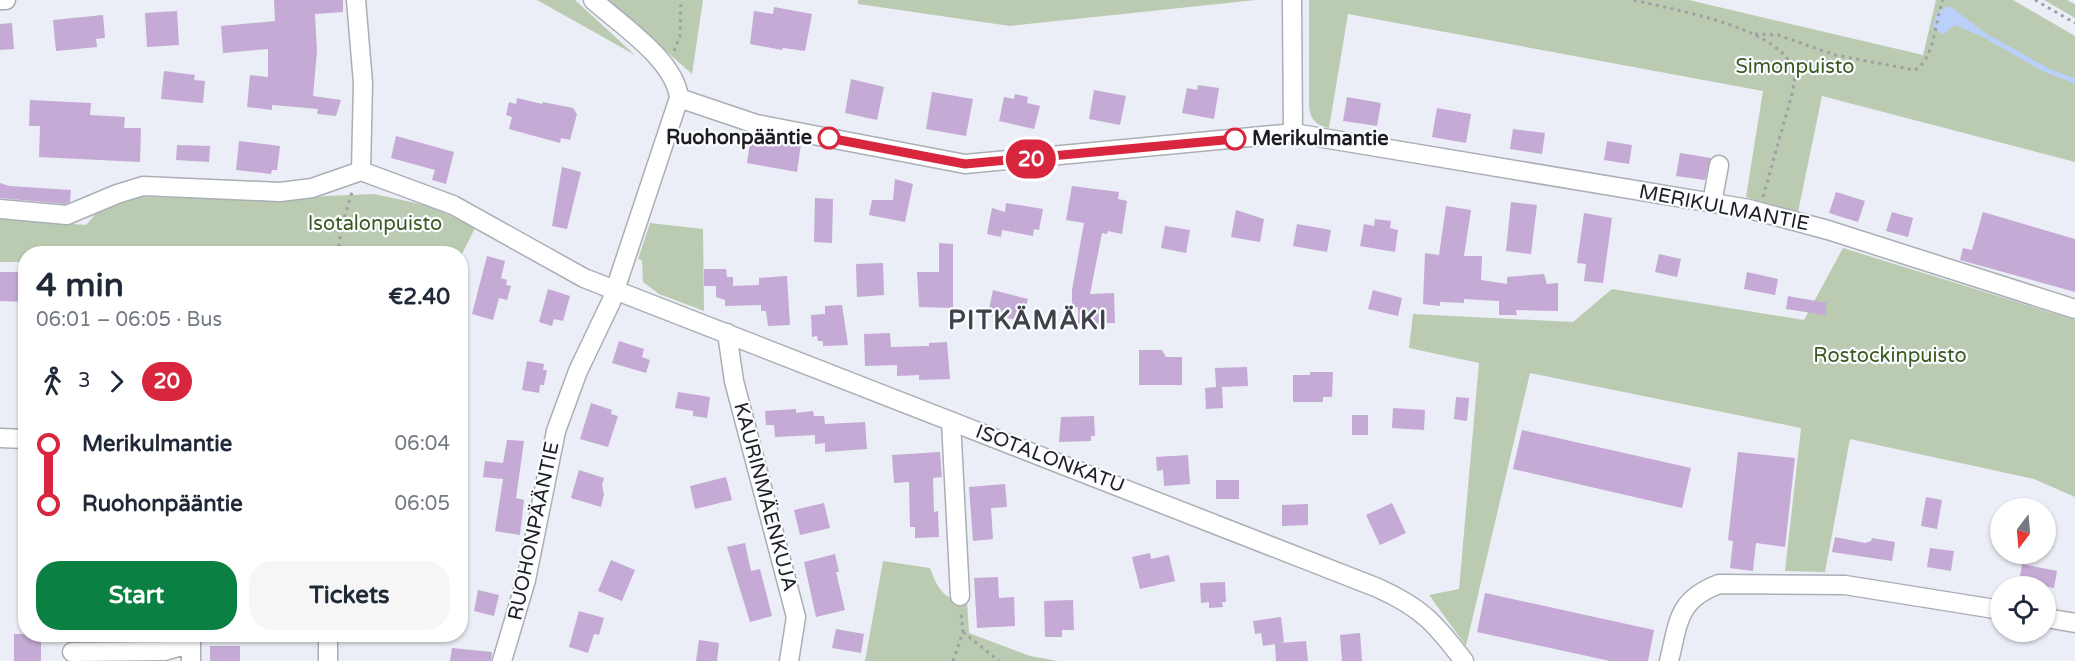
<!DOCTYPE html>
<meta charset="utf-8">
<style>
body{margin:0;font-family:"Varela Round",sans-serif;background:#f6f6f7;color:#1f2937;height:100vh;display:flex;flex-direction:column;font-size:22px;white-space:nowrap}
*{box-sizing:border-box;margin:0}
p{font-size:20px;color:#747a83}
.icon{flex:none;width:33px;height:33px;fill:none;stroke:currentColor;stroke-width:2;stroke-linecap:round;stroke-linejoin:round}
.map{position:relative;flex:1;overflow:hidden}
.drawer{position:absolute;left:18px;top:246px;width:450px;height:396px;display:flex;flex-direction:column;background:#fff;border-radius:24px;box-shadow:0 2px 4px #0004}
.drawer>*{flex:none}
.badge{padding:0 12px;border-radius:20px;font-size:21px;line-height:39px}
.needle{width:39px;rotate:196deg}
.tools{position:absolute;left:1990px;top:498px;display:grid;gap:12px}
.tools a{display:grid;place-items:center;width:66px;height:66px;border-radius:50%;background:#fff;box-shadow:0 2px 4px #0004;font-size:30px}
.map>.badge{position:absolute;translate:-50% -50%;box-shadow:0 0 0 3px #fff}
.legs{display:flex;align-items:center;gap:9px;height:66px;padding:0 18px;font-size:20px}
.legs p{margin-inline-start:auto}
.headline{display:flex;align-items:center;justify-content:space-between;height:102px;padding:0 18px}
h1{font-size:33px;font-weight:700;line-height:45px}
.action{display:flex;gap:12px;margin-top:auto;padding:12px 18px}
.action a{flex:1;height:69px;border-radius:24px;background:#0b8043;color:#fff;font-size:24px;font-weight:700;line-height:69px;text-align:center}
.action a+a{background:#f6f6f7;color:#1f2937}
ul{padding:0 18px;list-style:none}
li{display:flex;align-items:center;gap:21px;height:60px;font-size:22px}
li i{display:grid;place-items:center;width:9px;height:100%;margin:0 8px;background:currentColor}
li i::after{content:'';width:15px;height:15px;margin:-8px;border:4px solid;border-radius:50%;background:#fff}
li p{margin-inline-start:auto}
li:first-child i{background:linear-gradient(#0000 50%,currentColor 0)}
li:last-child i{background:linear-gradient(currentColor 50%,#0000 0)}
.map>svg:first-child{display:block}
.green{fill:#bbcbb1}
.water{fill:#bad0fb}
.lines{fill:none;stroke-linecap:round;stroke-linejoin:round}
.stream{stroke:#bad0fb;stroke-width:5}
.building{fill:#c4aad4}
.minor-casing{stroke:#aaaeb5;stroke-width:21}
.path{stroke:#9ea0a6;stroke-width:3;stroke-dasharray:3 4.5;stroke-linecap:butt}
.minor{stroke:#fff;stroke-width:18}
.line-1-casing{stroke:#fff;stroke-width:14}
.line-1{stroke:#d7263d;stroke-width:9}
.stop-1-dot{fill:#fff;stroke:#d7263d;stroke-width:3}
.labels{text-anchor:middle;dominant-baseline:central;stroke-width:4.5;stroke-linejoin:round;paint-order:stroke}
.park-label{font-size:20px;fill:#395a1f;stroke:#fafcff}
.stop-label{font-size:20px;font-weight:bold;fill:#1d1e21;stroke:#fafcff;text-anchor:end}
.street-label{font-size:20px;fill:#1d1e21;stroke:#fafcff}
.district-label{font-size:26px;font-weight:bold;letter-spacing:1.5px;fill:#3f4248;stroke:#fafcff}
</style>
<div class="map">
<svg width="2075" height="661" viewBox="0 0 2075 661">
<rect width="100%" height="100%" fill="#ebeef6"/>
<!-- green -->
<path class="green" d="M537,0H575L635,55Z
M608,0H703L692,74Z
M858,0H1256L1010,26L858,4Z
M1309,0H1689L1923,55L1936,0H2013L2075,36V162L1822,96L1798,212L1746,197L1763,91L1348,14L1329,128C1318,126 1311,121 1309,108Z
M2044,0H2067L2075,4V18Z
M374,194L430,206L475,228L461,256L460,254H26L25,262H0V219L86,225L101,208L137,197L281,198Z
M650,223L703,229L704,311L659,294L643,282L642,260L638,259Z
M1843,248L2075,320V497L2034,479L1850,439L1825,572L1785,571L1801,428L1530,373L1466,646L1429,595L1459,589L1479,363L1409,348L1413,314L1573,322L1612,289L1804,320Z
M883,561L930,568C938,589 943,600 967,601L969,633L1030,656L1058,661H865Z"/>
<!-- water -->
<path class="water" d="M1946,7H1951L1991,37L1990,40L1955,25L1945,33L1940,34L1933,25L1937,13Z"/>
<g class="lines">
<!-- stream -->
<path class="stream" d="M1991,39L2046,70L2075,81"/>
</g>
<!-- building -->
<path class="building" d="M274,0H343V12L315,14L317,51L313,96L341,100L336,116L317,114L318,109L272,105V110L247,107L250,75L268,77V49L223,53L221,26L275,21Z
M774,7L812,14L805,51L783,48L782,50L750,44L754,11L773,14Z
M177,11L179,45L147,47L145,13Z
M103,15L105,38L96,39L97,47L56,51L53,20Z
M12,23L14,49L0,50V24Z
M164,71L195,75L194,80L205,81L203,103L161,99Z
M851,79L884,87L877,120L845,113Z
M1198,85L1219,88L1214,119L1182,113L1187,88L1197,90Z
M1094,90L1126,96L1120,125L1089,119Z
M932,92L973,99L966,136L926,129Z
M1015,94L1028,97L1027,103L1040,106L1034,129L999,121L1004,97L1014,99Z
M1347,97L1381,103L1377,126L1343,121Z
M517,98L542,104L543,102L573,108L577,114L570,140L561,138L560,143L509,129L512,117L506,115L509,102L516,104Z
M30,100L91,103L90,115L125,117L124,128H141L140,162L39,157L40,126H29Z
M1437,108L1471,114L1466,143L1432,137Z
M1513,129L1545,133L1542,154L1510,149Z
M396,136L454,152L446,184L432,180L435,170L391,158Z
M751,136L801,144L797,172L747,163Z
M239,141L280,146L277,170H272L271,174L236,170Z
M1607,141L1632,145L1629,164L1604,160Z
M177,145L210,146L209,162L176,160Z
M1680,153L1711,158L1705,180L1676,176Z
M562,167L581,172L567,229L552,226Z
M895,179L913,184L905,222L869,215L872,200H893Z
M0,183L9,186L71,190L70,202L65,204L0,198Z
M1072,186L1119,192L1118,199L1127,201L1122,234L1108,231L1107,234L1102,233L1090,294L1114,293L1115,323L1078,324V307H1072V290L1084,223L1066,220Z
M1836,192L1865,201L1858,222L1829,213Z
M815,198L833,199L832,243L814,242Z
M1511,202L1537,205L1531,254L1506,251Z
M1006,203L1043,209L1039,230L1034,229L1033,236L1002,230L1001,237L987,234L992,208L1005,212Z
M1446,206L1471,210L1464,256H1482L1481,280L1507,284V277L1544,274L1547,284L1558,283V311L1516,310L1517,315H1499V301L1464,299V303L1440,302V306L1423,304L1425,253L1439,255Z
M1236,210L1264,219L1260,242L1231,237Z
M1892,212L1913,218L1908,237L1886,231Z
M1983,212L2075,239V292L1960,260L1963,248L1972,250Z
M1584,213L1612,218L1603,283L1584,281L1586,264L1577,263Z
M1375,219L1391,221L1390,228L1398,230L1395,252L1360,246L1364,224L1374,226Z
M1297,224L1331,230L1327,252L1293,246Z
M1165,226L1190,230L1186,253L1161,248Z
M939,243L953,244V308L919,307L917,272H939Z
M1659,254L1681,259L1677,277L1655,272Z
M487,256L505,261L501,278L507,280L506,285L511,286L507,300L499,298L493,320L472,314Z
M883,263L884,295L857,297L856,264Z
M704,269H726L727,277H733V286L759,285V278L787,276L790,325L768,326L766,311H761V305L725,306V300L716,297V286H704Z
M0,272H26V302L0,301Z
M1747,272L1778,279L1775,295L1744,289Z
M548,289L570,296L563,321L554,319L552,326L539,322Z
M993,290L1028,299L1022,321L988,314Z
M1373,290L1402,298L1398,316L1368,309Z
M1788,296L1827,303L1825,315L1786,309Z
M842,305L848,345L823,346V341H818L817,336L812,337L811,315L825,314V306Z
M890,333L891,347L929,346V343L947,342L950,379L919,380V375L897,376V365L865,366L864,334Z
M619,341L644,349L642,357L650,360L646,373L612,363Z
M1139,350H1162L1166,357H1182V385H1139Z
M527,361L544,364L543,370H547L544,385H540L539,393L522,390Z
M1247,367L1248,386L1222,387L1223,408L1206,409L1205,388L1216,387L1215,368Z
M1310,372H1333L1332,397H1323V402H1293V375H1310Z
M678,392L710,397L707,418L693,416V411L675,408Z
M1456,397L1469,398L1467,421L1454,419Z
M591,403L612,410L611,414L618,416L608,447L580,439Z
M1393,408L1425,410L1424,430L1392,428Z
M796,409V413L813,411L814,416H824L825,424L865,422L867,449L825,452V443L815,444V435L775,437L774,425H766L765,411Z
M1352,415H1368V435H1352Z
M1094,416L1095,436H1091V441L1059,442L1061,417Z
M1522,430L1691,468L1682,508L1513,469Z
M507,440L524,441L516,498L524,500L520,535L495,531L503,479L483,477L485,461L503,463Z
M940,452L942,477L933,478L934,512L938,511L939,537L915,538V527H910L909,482L894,483L892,455Z
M1738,452L1795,458L1785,547L1756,543L1753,571L1730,568L1733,541L1728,540Z
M1188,455L1190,484L1164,486L1163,470L1157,471L1156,457Z
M579,470L604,478L602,485L604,494L601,507L571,498Z
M726,477L732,500L695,509L690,486Z
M1216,480H1239V499H1216Z
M1005,484L1007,507L991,508L993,539L973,541L969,487Z
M1926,497L1942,500L1937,529L1921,526Z
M824,503L830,528L800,535L794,510Z
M1392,503L1406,533L1380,545L1366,515Z
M1308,504V525L1282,526V505Z
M1835,537L1865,543L1871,541L1872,538L1895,542L1892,561L1832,552Z
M745,543L751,571L760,569L772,616L750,622L727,547Z
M1930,548L1954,551L1951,571L1927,567Z
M1150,553L1151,559L1169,555L1175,581L1140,589L1132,557Z
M835,554L839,572H836L845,610L816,617L804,562Z
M611,560L635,570L622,601L598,591Z
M2022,564L2057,571L2054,588L2019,582Z
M998,577L999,598L1014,597L1015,626L977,628L974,578Z
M1225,582L1226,602H1222L1223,607L1209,608V602L1201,603L1200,583Z
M478,590L499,595L494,616L474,611Z
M1485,593L1654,630L1648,661H1610L1477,632Z
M1073,600L1074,630H1062V637H1045L1044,601Z
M579,611L604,618L599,635L594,634L588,653L569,647Z
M1281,617L1284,642L1281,643L1306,641L1308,661H1276L1275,644L1263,646L1261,633L1255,634L1253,621Z
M836,629L864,634L861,653L832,648Z
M1360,633L1362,661H1342L1340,635Z
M14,634H41V661H14Z
M699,640L719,643L717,661H696Z
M210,646H240V661H210Z
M452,648L492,652L491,661H450Z"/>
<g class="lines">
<!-- minor casing -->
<g class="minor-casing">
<path id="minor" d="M0,0H6
M356,0L363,83L361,171
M1292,0L1293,133
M679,98L756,124L965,164L1293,133L1749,209L1828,230L2075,309
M361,171L453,205L584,278L1378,588C1422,608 1435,623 1464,661
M1712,203L1719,165
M0,209L67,215L117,194L143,186L280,192L312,188L361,171
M727,333L734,381L796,617L789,661
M951,421L960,596
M0,438L26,439
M2046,618L2075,623
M191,643V661
M72,652L164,651L191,643V634
M328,661V634
M502,661L526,580L556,431L578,371L611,302L679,98C675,60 621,25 593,0
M1669,661C1679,621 1677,600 1719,584L1845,585L2001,610"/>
</g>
<!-- path -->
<path class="path" d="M1634,0C1673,10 1775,26 1792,67C1796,76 1794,84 1792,94L1763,197
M2035,0L2075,23
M1755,34L1778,35L1835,55L1915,70C1935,59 1935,19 1943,0
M674,51L680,36L681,0
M338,254L341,228L352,192
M963,632L999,661
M953,661L963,632L961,613"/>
<!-- minor -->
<use href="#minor" class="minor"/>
</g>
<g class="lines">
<!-- line-1 casing -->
<g class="line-1-casing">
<path id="line-1" d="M829,138L965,164L1235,139"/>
</g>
<!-- line-1 -->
<use href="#line-1" class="line-1"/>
</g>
<!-- markers -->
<g class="stop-1-dot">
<circle cx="829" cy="138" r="10"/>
<circle cx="1235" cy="139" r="10"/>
</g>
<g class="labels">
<!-- park labels -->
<g class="park-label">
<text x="1795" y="67">Simonpuisto</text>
<text x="375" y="224">Isotalonpuisto</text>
<text x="1890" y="356">Rostockinpuisto</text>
</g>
<!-- stop labels -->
<g class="stop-label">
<text x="812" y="138">Ruohonpääntie</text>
<text x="1252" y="139" text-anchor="start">Merikulmantie</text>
</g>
<!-- street labels -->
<g class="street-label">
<text transform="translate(1724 208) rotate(11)">MERIKULMANTIE</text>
<text transform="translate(1050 459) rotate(21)">ISOTALONKATU</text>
<text transform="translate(765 497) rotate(75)">KAURINMÄENKUJA</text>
<text transform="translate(534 531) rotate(-78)">RUOHONPÄÄNTIE</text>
</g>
<!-- district labels -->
<g class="district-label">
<text x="1028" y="320">PITKÄMÄKI</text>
</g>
</g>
</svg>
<div class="tools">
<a><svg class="needle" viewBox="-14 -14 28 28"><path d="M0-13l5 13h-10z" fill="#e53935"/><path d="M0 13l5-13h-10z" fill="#747a83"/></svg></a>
<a><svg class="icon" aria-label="locate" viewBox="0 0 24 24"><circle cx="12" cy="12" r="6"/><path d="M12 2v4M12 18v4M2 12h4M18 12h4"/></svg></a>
</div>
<b class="badge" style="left:1031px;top:159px;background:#d7263d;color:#fff">20</b>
<section class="drawer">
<div class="headline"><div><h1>4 min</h1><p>06:01 – 06:05 · Bus</p></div><b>€2.40</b></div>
<div class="legs"><svg class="icon" aria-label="walk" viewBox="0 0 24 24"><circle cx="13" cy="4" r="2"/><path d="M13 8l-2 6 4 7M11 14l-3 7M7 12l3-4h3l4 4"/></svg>3<svg class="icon" aria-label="forward" viewBox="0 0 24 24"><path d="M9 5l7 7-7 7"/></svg><b class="badge" style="background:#d7263d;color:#fff">20</b></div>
<ul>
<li><i style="color:#d7263d"></i><b>Merikulmantie</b><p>06:04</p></li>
<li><i style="color:#d7263d"></i><b>Ruohonpääntie</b><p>06:05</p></li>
</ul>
<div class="action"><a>Start</a><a>Tickets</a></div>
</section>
</div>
